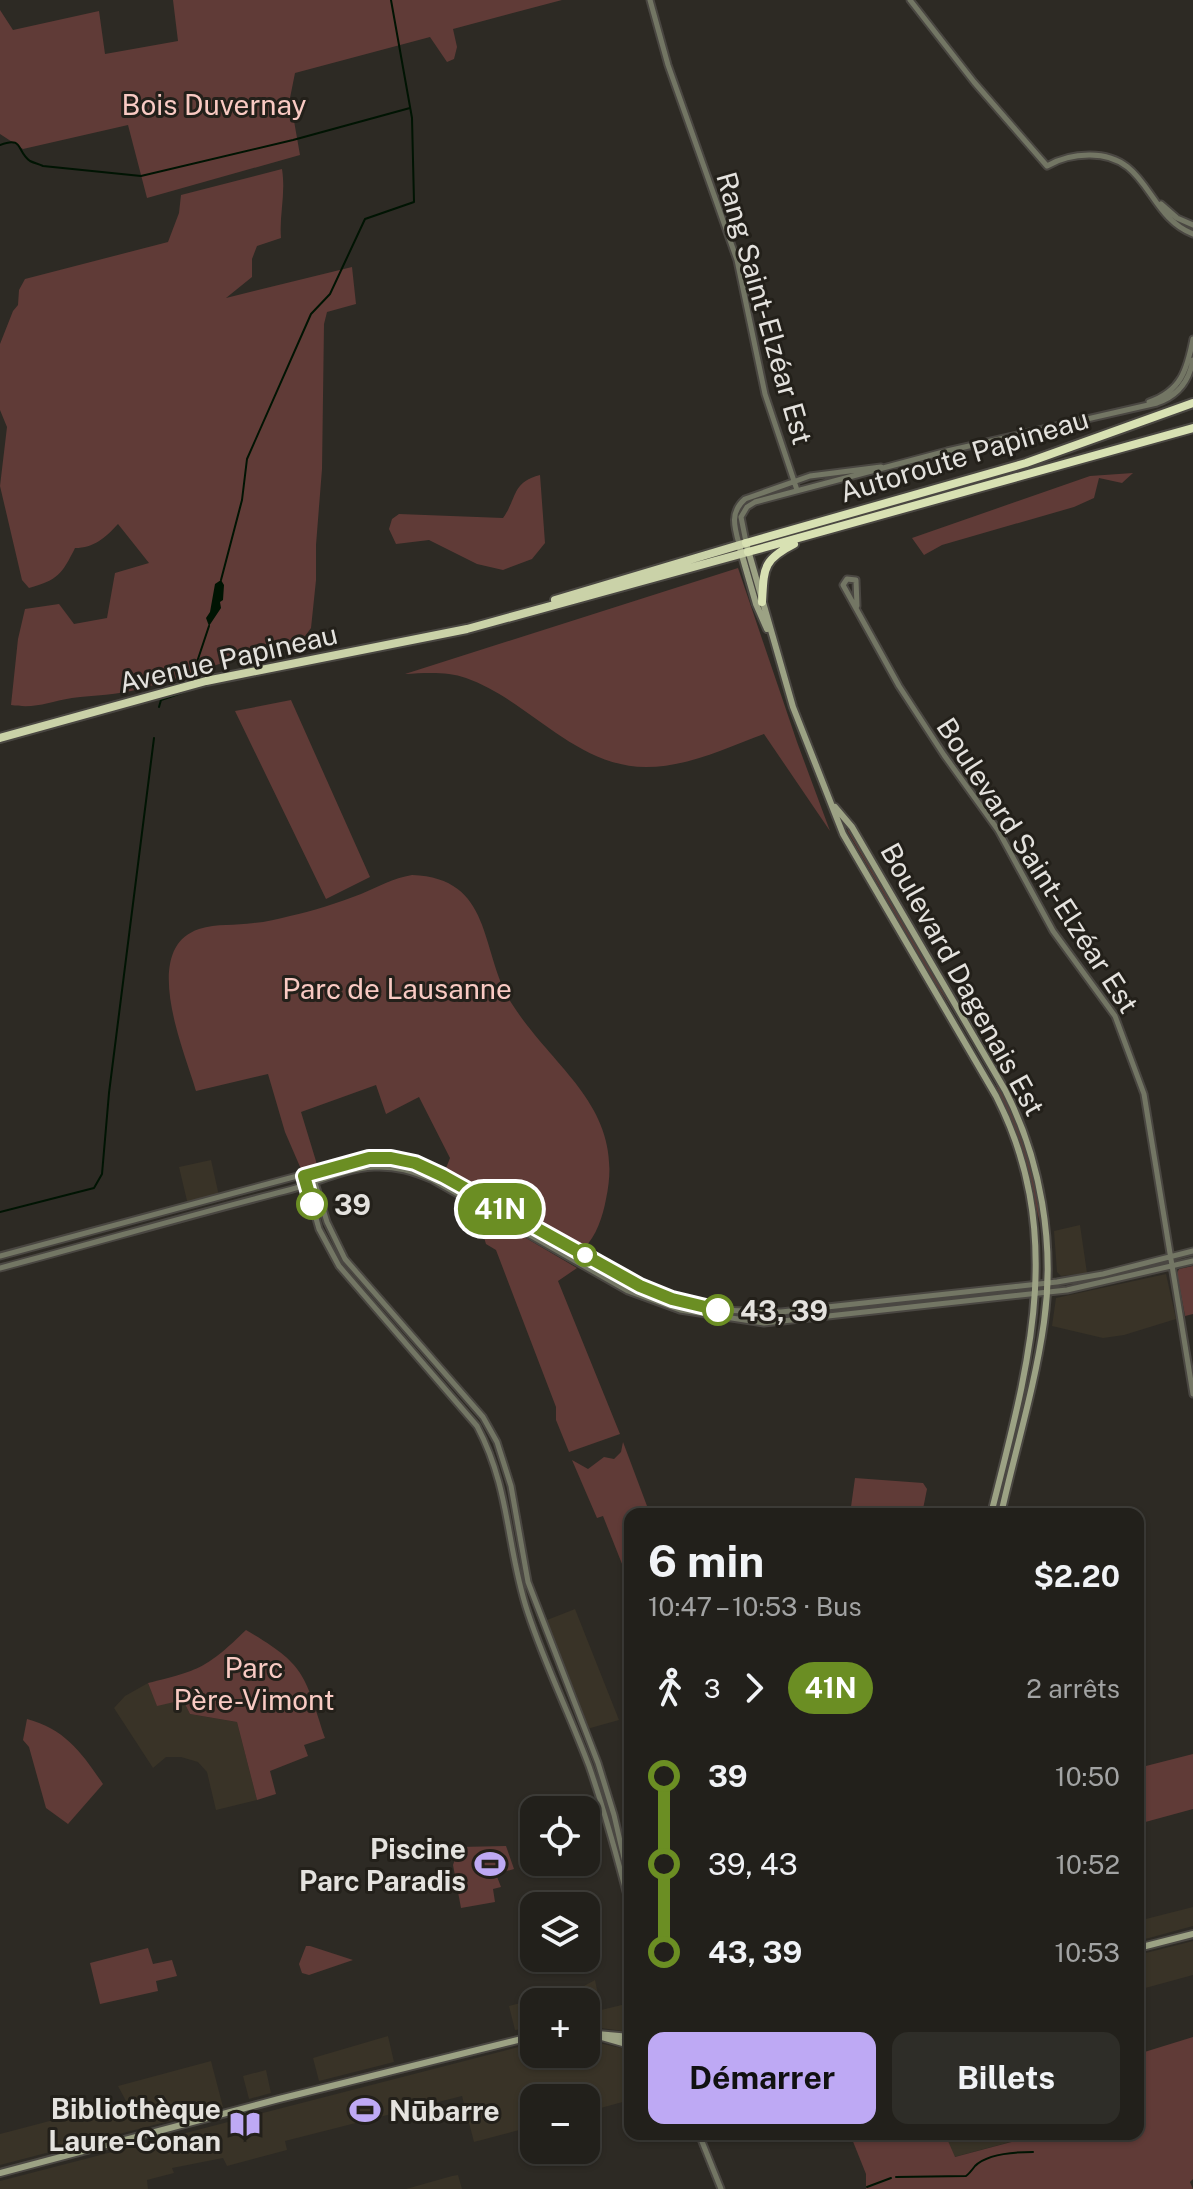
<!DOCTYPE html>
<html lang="fr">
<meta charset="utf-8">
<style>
body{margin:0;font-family:"Public Sans",sans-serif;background:#2e2d28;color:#f1f3f6;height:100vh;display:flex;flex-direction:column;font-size:30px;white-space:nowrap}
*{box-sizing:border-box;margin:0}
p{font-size:26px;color:#a2a3a3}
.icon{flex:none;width:44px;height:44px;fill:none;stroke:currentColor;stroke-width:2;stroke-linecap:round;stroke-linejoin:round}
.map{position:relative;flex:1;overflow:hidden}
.side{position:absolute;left:624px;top:1508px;width:520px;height:632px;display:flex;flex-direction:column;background:#22201b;border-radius:16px;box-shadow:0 2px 6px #0004,0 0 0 2px #3f3e3a}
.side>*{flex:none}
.badge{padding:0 16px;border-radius:26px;font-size:28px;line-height:52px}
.fabs{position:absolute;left:520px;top:1796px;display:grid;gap:16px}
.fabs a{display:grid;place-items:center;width:80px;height:80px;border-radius:16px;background:#22201b;box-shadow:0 2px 6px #0004,0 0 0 2px #3f3e3a;font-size:40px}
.map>.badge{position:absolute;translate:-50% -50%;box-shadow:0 0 0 4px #fff}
.legs{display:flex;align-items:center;gap:12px;height:88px;padding:0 24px;font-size:26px}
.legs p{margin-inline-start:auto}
.summary{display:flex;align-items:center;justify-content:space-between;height:136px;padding:0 24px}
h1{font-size:44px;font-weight:700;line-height:60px}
.cta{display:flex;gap:16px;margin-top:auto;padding:16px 24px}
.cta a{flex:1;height:92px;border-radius:16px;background:#bea9f4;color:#111;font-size:32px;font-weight:700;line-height:92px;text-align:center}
.cta a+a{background:#2e2d28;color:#f1f3f6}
ul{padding:0 24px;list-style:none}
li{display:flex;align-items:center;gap:28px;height:88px;font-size:30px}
li i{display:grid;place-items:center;width:12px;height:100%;margin:0 10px;background:currentColor}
li i::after{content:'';width:20px;height:20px;margin:-10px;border:6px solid;border-radius:50%;background:#22201b}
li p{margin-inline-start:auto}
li:first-child i{background:linear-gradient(#0000 50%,currentColor 0)}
li:last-child i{background:linear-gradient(currentColor 50%,#0000 0)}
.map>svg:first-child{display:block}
.built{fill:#393327}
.green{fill:#603b37}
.water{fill:#001403}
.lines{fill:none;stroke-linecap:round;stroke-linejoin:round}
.stream{stroke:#001403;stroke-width:2}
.tertiary-casing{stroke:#4a4742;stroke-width:9}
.secondary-casing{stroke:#4a4742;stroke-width:10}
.trunk-casing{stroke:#4a4742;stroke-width:12}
.motorway-casing{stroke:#4a4742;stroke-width:12}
.tertiary{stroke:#737664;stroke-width:5}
.secondary{stroke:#9ca284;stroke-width:6}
.trunk{stroke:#cad2a8;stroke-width:8}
.motorway{stroke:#d8e1b3;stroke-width:8}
.line-1-casing{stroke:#fff;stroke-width:18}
.line-1{stroke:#6b8e23;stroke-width:12}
.stop-1-dot{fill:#fff;stroke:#6b8e23;stroke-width:4}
.labels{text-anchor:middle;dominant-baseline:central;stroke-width:6;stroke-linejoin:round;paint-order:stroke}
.park-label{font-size:28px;fill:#f9cac3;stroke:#23201a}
.street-label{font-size:28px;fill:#e4e2de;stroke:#23201a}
.stop-label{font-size:28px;font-weight:bold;fill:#e4e2de;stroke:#23201a;text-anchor:start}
.poi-label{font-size:28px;font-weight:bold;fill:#e4e2de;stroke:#23201a;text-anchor:end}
</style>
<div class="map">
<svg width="1193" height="2189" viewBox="0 0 1193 2189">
<rect width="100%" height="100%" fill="#2d2a24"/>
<!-- built -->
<path class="built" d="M211,1160L219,1196L188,1205L179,1167Z
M1080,1225L1087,1273L1061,1276L1057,1272L1054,1231Z
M1166,1274L1176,1319L1124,1335L1103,1338L1052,1326L1056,1298Z
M575,1609L619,1720L587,1729L547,1620Z
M148,1683L157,1705L183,1700L190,1714L237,1722L257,1800L216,1810L207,1772L198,1762L181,1757H166L153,1768L114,1708L125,1696Z
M1193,1907V1926L1138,1941V1921Z
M1193,1941V1975L1138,1990V1955Z
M595,1980L601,2010L630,2003V2032L586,2026V2002H534V2027L515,2030L509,2006L543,1997L562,1998Z
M388,2036L394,2062L319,2081L313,2058Z
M586,2040L630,2050V2100L586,2112V2098H534V2126L474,2142L462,2096L285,2141L287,2150L227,2166L223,2158L172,2168L174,2173L147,2180L148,2189H0V2181L526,2045L534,2043V2054H586Z
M211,2061L223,2107L0,2165V2134L126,2101L118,2086Z
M266,2070L271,2093L249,2099L243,2076Z
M945,2134H1041L954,2157Z
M458,2175L462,2189H406L452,2176Z"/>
<!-- green -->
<path class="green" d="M173,0H562L453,29L457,47L454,59L447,62L430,37L295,73L290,98L300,155L147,198L128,125L23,149L0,134V10L13,30L99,11L105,54L178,41Z
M282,169C286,195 279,215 281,238L257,246L252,259V277L226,298L352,267L356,304L327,312L324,324L322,469L316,545V580L311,628L300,643C243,652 195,675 139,689C118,695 94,695 72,698C48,702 36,709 11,705L18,639L25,609L59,604L74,624L107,618L115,573L149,563L118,524C105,538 94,548 75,548C62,574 58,580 29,588L22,580L0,486L7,427L0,410V344L13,311L18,305L19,290L25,279L168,242L179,213L181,195Z
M1133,473L1122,483L1099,478L1094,498L1074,507L942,545L924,555L912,538L1090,476Z
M540,475L545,543L532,559L503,570L477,564L429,540L396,544L389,529L392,519L399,514L503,518C518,497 511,483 540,475Z
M738,568L797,742L830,831L764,734C726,748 688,767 646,767C575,767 529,700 466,678C447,671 424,673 405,674Z
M291,700L370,877L326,899L235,711Z
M847,830L849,831L955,1013L932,978Z
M412,875C495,878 479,953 512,1004C554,1070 626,1108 606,1199C603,1216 596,1237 584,1248L443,1176L450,1158L419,1097L386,1114L376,1085L301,1112L319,1171L304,1176L285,1132L268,1074L196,1091C185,1052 139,949 199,929C217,923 235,926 254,923C266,922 278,919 290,916C313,911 338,903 361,894C378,887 393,878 412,875Z
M995,1082C1023,1125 1035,1176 1041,1227L1020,1143Z
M475,1208L577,1268L558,1281L620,1434L569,1452L556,1420V1407L496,1250L486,1244Z
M1193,1266V1314L1185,1316L1177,1273L1179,1269Z
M623,1442L650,1514H630V1584L603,1516L597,1518L572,1460L588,1469L604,1457L614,1459L621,1452Z
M855,1478L923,1483L927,1489L922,1514H850Z
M246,1630C306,1665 304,1674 325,1738L304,1745L308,1756L270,1771L276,1794L257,1800L237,1722L190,1714L183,1700L157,1706L148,1683C199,1671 208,1667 246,1630Z
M27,1719C65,1729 82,1753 103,1784L68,1824L46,1808L29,1747L23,1740Z
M1193,1754V1809L1138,1824V1768Z
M506,1846L514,1869L496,1874L501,1887L493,1889L495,1902L461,1908L453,1865L459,1847Z
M306,1946H310L353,1960L309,1975L302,1973L299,1964Z
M148,1948L153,1964L172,1960L177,1976L156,1981L158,1991L100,2004L90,1963Z
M1193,2037V2179L1190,2182L1193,2189H866V2174L850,2134H945L955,2157L1041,2134H1138V2054Z"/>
<!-- water -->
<path class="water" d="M221,580L224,585L223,600L220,602L221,608L209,626L206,618L210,612L215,584Z"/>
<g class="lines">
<!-- stream -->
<path class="stream" d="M0,145C24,136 16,151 30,161C34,163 39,164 43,166L141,176L293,140L410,108
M221,580L242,500L247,459L311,314L330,294L365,219L414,202L412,118L391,0
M192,677L209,626
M159,707L161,700L190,690
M0,1212L94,1188L102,1174L109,1093L154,738
M896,2177L966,2176C969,2174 972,2170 975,2166C987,2154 1016,2152 1033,2152
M867,2187L891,2178"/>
<!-- tertiary casing -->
<g class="tertiary-casing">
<path id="tertiary" d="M650,0L668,65L737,260L765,394L797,490
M910,0L974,82L1047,166C1059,159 1075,155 1089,155C1149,154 1146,216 1193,234
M1161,204L1177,218L1193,225
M1149,402C1181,391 1187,370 1193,339
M746,542L741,517L747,507L755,502L947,451L1157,403C1178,396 1189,382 1193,360
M739,544C734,526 730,512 745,499L810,476L881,467
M857,606L856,580L847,579L843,585L899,686L944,755L998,830L1053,931L1115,1016L1144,1094L1193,1394
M312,1173L327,1222L345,1259L483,1417L497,1442L511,1486L528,1582L598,1763L614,1815L630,1884
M304,1176L319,1229L339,1266L477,1426C511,1490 506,1548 528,1613C545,1665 570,1715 589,1766C605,1812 618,1860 630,1907
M0,1256L357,1160C389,1155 414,1162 443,1176L640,1286L672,1299L716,1310L781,1312L1057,1282L1103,1274L1193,1251
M0,1268C95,1243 190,1215 285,1191C315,1184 342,1169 374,1167C396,1166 413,1171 433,1180L628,1291L680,1310L764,1323L1067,1290L1193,1261
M699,2134L721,2189"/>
</g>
<!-- secondary casing -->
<g class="secondary-casing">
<path id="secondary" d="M746,543L793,707L843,834L996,1096C1068,1237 1027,1370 991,1514
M739,545L756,604L767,629
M835,807L852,827L1005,1090C1041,1160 1055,1244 1044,1322C1035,1387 1015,1451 1001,1514
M1138,1948L1193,1934
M586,2033L630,2037
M602,2037L630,2045
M0,2173L279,2099L534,2036"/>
</g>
<!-- trunk casing -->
<g class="trunk-casing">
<path id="trunk" d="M555,600L746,543
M0,738L206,681L467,629L748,552"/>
</g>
<!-- motorway casing -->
<g class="motorway-casing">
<path id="motorway" d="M746,543L1026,463L1193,403
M748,552L1193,428
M762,602C764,569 762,560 794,544"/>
</g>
<!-- tertiary -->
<use href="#tertiary" class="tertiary"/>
<!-- secondary -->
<use href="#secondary" class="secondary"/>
<!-- trunk -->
<use href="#trunk" class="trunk"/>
<!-- motorway -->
<use href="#motorway" class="motorway"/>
</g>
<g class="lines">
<!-- line-1 casing -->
<g class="line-1-casing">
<path id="line-1" d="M312,1204L304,1176L369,1158H391L415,1163L443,1176L640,1286L672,1299L718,1310"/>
</g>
<!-- line-1 -->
<use href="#line-1" class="line-1"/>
</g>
<!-- icons -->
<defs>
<g id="stadium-bare" transform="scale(2.4)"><path d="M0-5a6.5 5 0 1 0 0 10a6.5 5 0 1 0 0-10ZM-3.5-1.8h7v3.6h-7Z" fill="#bea9f4" stroke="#23201a" stroke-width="2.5" paint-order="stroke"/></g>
<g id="library-bare" transform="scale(2.4)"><path d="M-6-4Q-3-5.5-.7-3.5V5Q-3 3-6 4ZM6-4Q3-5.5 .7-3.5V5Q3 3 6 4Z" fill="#bea9f4" stroke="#23201a" stroke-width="2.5" paint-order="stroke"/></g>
</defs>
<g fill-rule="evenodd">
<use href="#stadium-bare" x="490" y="1864"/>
<use href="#stadium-bare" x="365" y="2110"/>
<use href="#library-bare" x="245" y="2124"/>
</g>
<!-- markers -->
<g class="stop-1-dot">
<circle cx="312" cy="1204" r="14"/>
<circle cx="585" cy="1255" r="10"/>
<circle cx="718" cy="1310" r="14"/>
</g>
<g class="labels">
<!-- park labels -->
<g class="park-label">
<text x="214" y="104">Bois Duvernay</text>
<text x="397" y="988">Parc de Lausanne</text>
<text x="254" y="1667">Parc<tspan x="254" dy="32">Père-Vimont</tspan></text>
</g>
<!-- street labels -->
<g class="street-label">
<text transform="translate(765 308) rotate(74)">Rang Saint-Elzéar Est</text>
<text transform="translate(964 455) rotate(-17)">Autoroute Papineau</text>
<text transform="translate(228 658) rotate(-13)">Avenue Papineau</text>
<text transform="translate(1038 865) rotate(57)">Boulevard Saint-Elzéar Est</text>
<text transform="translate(963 979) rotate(61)">Boulevard Dagenais Est</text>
</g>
<!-- stop labels -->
<g class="stop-label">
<text x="334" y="1204">39</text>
<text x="740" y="1310">43, 39</text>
</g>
<!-- poi labels -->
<g class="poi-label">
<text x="466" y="1848">Piscine<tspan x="466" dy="32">Parc Paradis</tspan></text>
<text x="221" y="2108">Bibliothèque<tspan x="221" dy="32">Laure-Conan</tspan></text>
<text x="389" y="2110" text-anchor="start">Nūbarre</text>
</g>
</g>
</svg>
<div class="fabs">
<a><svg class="icon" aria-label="locate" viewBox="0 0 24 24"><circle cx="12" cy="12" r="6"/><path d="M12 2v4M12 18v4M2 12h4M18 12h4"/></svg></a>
<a><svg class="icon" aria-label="layers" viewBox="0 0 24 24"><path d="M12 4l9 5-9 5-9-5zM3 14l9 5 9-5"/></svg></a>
<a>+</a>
<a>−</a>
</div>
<b class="badge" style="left:500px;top:1209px;background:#6b8e23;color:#fff">41N</b>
<section class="side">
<div class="summary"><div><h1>6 min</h1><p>10:47 – 10:53 · Bus</p></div><b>$2.20</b></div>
<div class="legs"><svg class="icon" aria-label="walk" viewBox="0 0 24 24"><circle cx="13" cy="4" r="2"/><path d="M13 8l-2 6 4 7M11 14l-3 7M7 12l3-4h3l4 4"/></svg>3<svg class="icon" aria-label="forward" viewBox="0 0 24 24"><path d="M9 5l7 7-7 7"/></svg><b class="badge" style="background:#6b8e23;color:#fff">41N</b><p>2 arrêts</p></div>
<ul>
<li><i style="color:#6b8e23"></i><b>39</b><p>10:50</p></li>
<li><i style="color:#6b8e23"></i><span>39, 43</span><p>10:52</p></li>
<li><i style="color:#6b8e23"></i><b>43, 39</b><p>10:53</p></li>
</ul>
<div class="cta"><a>Démarrer</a><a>Billets</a></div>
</section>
</div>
